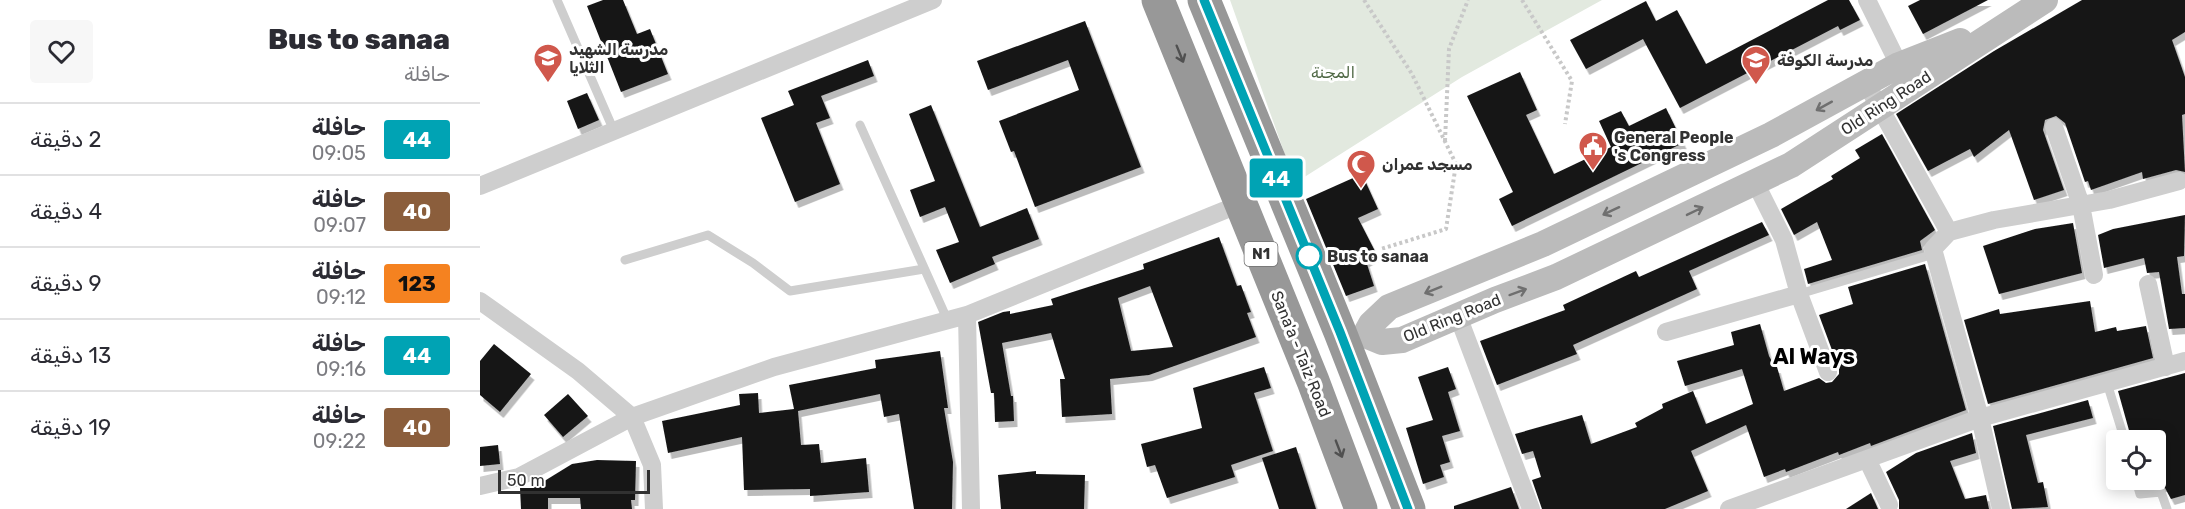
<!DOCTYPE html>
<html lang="ar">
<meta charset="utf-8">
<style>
body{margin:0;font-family:Rubik,"Noto Naskh Arabic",sans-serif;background:#f7f7f7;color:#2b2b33;direction:rtl;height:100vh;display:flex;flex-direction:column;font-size:22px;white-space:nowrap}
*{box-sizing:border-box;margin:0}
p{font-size:20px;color:#7c7c81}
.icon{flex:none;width:33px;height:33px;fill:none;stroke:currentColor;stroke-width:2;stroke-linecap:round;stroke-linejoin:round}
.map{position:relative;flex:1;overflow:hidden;direction:ltr}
.panel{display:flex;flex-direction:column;background:#fff;width:480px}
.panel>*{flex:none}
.badge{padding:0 12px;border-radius:4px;font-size:21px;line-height:39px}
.fabs{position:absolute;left:1626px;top:430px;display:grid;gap:12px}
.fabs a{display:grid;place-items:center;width:60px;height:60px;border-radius:6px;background:#fff;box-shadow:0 3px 15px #0003;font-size:30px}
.scale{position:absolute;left:18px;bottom:15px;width:152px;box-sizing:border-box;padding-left:6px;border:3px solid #313131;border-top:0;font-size:16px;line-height:21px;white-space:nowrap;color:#313131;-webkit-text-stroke:4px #fff;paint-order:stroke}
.map>.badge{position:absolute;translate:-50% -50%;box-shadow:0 0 0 3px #fff}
.round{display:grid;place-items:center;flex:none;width:63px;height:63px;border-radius:6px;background:#f7f7f7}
.summary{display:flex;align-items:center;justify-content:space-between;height:102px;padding:0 30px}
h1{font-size:28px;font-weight:800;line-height:45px}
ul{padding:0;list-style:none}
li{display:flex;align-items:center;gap:18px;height:72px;padding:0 30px;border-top:2px solid #e1e1e2}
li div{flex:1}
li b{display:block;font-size:22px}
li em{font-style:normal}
li .badge{min-width:66px;font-weight:700;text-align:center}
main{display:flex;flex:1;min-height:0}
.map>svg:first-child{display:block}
.green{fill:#e2e9df}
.building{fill:#181818;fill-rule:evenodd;filter:url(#shadow)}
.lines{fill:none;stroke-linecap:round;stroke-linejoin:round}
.path{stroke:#c8c8c8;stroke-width:4;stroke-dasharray:3 3;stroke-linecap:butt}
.lane{stroke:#cecece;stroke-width:9}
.street{stroke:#cecece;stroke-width:18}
.secondary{stroke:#bbb;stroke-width:26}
.highway{stroke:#989898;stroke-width:33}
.oneway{stroke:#505050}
.oneway2{stroke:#6f6f6f}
.line-casing{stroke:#fff;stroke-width:14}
.line{stroke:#00a3b4;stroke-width:9}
.stop-dot{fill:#fff;stroke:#00a3b4;stroke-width:3}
.labels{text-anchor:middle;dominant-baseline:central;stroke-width:6;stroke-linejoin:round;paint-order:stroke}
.shield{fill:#fff;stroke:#6f6f6f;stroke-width:1.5}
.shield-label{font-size:15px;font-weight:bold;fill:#313131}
.poi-label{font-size:16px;font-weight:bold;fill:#313131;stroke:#fff;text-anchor:start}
.park-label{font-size:16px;fill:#4f6844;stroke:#fff}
.street-label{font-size:16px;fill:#313131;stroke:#fff}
.stop-label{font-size:16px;font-weight:bold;fill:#313131;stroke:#fff;text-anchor:start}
.district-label{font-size:22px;font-weight:bold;fill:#000;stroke:#fff}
</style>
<main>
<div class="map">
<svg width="1705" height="509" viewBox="0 0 1705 509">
<defs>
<filter id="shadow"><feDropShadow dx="3.5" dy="6" stdDeviation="0" flood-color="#0004"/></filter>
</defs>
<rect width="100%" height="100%" fill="#fff"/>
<!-- green -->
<path class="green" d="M750,0H1122L982,77L815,183Z"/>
<!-- building -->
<path class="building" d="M123,0H143L157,34L170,29L188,74L141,92L107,6Z
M1348,0H1369L1380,20L1360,30L1358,26L1200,108L1163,39L1106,69L1090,40L1166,1L1176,21L1197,10L1226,64Z
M1440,0H1508L1443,34L1428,6Z
M1602,0H1705V32L1692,40L1705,77V114L1702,115L1705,172L1696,170L1663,179L1662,172L1611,190L1608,181L1605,182L1585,123L1576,116L1565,120L1563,130L1584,190L1554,200L1529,130L1494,157L1490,149L1448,171L1416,114L1514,51Z
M605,21L661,167L555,207L534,151L531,152L519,121L599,90L588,60L508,90L497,61Z
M388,60L394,76L341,96L350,118L336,123L360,184L315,202L281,118L314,105L308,91Z
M1040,72L1057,110L1046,115L1074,174L1131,147L1119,121L1141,111L1149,126L1186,108L1203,143L1032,226L1019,199L1033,192L987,96Z
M107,93L119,120L98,129L87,101Z
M451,105L500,227L547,208L559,239L512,257L515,264L470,283L456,250L479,242L465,207L440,217L430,190L455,181L429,114Z
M1402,134L1455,230L1440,241L1442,250L1328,284L1324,269L1352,260L1337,222L1314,235L1301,209L1353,179L1351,176L1380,158L1375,150Z
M882,174L898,209L878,218L897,255L886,261L894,286L866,296L826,199Z
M1705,215L1704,256L1697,257L1702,294H1705V328L1689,329L1679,272L1667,273L1664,258L1624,268L1618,235L1633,229Z
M1282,222L1289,235L1209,271L1217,289L1093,345L1097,354L1017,385L1000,341L1085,310L1083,305L1156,271L1159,277Z
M1593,223L1602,273L1519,294L1503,246L1555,229Z
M739,237L757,286L761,285L771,312L767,313L776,337L669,375L630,379L632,414L582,417L580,379H585L571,333L522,343L531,396H533L534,421L515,422L514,393H511L498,322L523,312L530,311V314L573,305L571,299L664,269L663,264ZM670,286L693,347L651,351L638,298Z
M1445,264L1486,410L1391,446L1390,443L1359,455L1358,452L1306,472L1305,469L1284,477L1266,425L1211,451L1228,491L1185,509H1062L1052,480L1061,477L1053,451L1042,454L1035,434L1102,415L1111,444L1157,427L1155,423L1183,408L1182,404L1213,391L1226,424L1273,404L1262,369L1205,386L1197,361L1254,345L1251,332L1280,324L1289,356L1295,367H1297L1304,391L1339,378L1346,383L1352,382L1359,374V369L1339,315L1373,304L1368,287Z
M1610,301L1615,332L1636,327L1637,331L1666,326L1673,358L1508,404L1484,320L1519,309L1520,314Z
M14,344L51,374L20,412L0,395V361Z
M460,351L468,408H464L473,462L472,509H434L419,414L404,417L400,394L318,411L321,445L339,444L341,463L386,458L389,492L330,496V489L264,490L262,437L188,453L182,421L260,405L259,394L278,393L279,413L314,409L309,385L396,368L395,360Z
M784,367L791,388L774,393L793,451L751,465L755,477L687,498L675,465L667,467L661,444L722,428L713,388Z
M968,367L976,389L968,392L980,431L962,436L970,462L960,465L964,477L943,484L926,428L953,420L938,377Z
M1705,373V495L1691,499L1684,486L1665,487L1663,480H1676V441H1652L1638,391Z
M88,394L108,416L83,437L64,415Z
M1608,400L1613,418L1546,435L1558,483L1563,482L1568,507L1532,509L1513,426Z
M1492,433L1496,453L1470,461L1485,499L1506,495L1509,509H1419V500L1406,472L1436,453Z
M18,445L20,464L0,466V447Z
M816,447L836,509H799L782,458Z
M117,460L156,461L155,500H151L152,509H101L100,498H68V509H41L40,488H53L92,464Z
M556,471V474L605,475L604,509H521L518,475Z
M1031,487L1039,509H974V506Z
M1391,493L1398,509H1366Z"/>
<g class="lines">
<!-- path -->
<path class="path" d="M884,0L932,74L976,164L966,229L901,249
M1042,0L1092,81L1085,124
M965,141L969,49L988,0"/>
<!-- lane -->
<path class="lane" d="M77,0L134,131
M380,125L467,319
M145,260L228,235L273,263L310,291L444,269
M1319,294L1454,254
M1627,383L1645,441
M1656,480L1660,494L1681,492L1687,509"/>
<!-- street -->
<path class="street" d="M1387,0L1423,73
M1386,83L1469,232
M1574,127L1601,205L1614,275
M1275,182L1304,240L1319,294L1348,372
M0,186L453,0
M1668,284L1686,367
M0,301L98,371L152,417L172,465L174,509
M487,315L491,509
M978,316L1051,509
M1186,332L1319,294
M1387,459L1409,505
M0,486L39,477L152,417L294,367L487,315L760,204
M1249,509L1500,418L1705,361
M1521,509L1500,418L1453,249L1469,232L1514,220L1629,200L1699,181"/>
<!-- secondary -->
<path class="secondary" d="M885,335L902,342L922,340L1015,300L1076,277L1311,165L1565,0
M885,335L891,324L909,307L1063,244L1291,135L1419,65L1480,41"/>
<!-- highway -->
<path class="highway" d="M678,0L833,381L881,509
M724,0L860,332L929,509"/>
</g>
<!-- one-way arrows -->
<defs><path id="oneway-shaft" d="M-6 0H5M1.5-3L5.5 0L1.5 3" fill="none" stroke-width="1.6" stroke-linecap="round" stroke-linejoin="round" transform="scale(1.5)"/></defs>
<g class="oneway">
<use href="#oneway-shaft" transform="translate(700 54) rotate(68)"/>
<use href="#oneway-shaft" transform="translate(859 449) rotate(69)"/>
</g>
<g class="oneway2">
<use href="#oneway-shaft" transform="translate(1344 106) rotate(151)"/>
<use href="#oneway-shaft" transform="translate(1131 211) rotate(155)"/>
<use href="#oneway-shaft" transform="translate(1215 211) rotate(-26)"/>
<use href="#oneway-shaft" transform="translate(953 290) rotate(158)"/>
<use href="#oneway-shaft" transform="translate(1038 292) rotate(-20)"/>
</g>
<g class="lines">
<!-- line casing -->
<g class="line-casing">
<path id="line" d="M724,0L860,332L928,509"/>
</g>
<!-- line -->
<use href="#line" class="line"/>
</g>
<!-- icons -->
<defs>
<g id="school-pin" transform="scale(1.5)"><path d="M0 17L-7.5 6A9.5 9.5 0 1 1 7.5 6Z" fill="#d0584c" stroke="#fff"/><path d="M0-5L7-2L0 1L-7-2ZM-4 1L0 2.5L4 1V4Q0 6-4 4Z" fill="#fff"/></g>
<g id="civic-pin" transform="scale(1.5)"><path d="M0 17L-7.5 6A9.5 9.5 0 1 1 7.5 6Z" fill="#d0584c" stroke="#fff"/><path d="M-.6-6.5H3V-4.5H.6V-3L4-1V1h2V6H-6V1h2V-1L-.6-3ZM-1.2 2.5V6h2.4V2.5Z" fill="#fff"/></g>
<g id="mosque-pin" transform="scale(1.5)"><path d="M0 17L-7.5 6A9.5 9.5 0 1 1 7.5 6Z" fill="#d0584c" stroke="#fff"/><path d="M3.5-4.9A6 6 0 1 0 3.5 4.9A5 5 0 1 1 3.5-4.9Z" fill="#fff"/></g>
</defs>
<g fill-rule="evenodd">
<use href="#school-pin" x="68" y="58"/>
<use href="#school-pin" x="1276" y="60"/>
<use href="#civic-pin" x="1113" y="146"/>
<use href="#mosque-pin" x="881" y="164"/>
</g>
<!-- markers -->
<circle class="stop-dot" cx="829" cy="256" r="12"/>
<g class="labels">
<!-- shield labels -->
<rect class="shield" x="764.5" y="242" width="33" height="24" rx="4.5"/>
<g class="shield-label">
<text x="781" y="254">N1</text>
</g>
<!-- poi labels -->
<g class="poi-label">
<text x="89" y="49">مدرسة الشهيد<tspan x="89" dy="18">الثلايا</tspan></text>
<text x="1297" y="60">مدرسة الكوفة</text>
<text x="1134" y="137">General People<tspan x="1134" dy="18">'s Congress</tspan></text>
<text x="902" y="164">مسجد عمران</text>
</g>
<!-- park labels -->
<g class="park-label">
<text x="853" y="72">المجنة</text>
</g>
<!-- street labels -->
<g class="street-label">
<text transform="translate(1406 103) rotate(-33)">Old Ring Road</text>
<text transform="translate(972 318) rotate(-22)">Old Ring Road</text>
<text transform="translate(821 354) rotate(68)">Sana'a - Taiz Road</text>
</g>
<!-- stop labels -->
<g class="stop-label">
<text x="847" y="256">Bus to sanaa</text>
</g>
<!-- district labels -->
<g class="district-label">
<text x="1334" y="356">Al Ways</text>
</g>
</g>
</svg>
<div class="fabs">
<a><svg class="icon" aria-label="locate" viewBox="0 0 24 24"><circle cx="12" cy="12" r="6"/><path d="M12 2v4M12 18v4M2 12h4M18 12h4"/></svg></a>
</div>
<div class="scale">50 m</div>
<b class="badge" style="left:796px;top:178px;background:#00a3b4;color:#fff">44</b>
</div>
<section class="panel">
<div class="summary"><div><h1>Bus to sanaa</h1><p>حافلة</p></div><a class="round"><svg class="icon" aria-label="heart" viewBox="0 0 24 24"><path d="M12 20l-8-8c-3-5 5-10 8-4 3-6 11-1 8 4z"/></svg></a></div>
<ul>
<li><span class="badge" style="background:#00a3b4;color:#fff">44</span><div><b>حافلة</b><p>09:05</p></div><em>2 دقيقة</em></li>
<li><span class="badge" style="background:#8b5e3c;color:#fff">40</span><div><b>حافلة</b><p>09:07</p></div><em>4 دقيقة</em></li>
<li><span class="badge" style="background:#f58220;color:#111">123</span><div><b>حافلة</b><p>09:12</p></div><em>9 دقيقة</em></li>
<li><span class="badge" style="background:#00a3b4;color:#fff">44</span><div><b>حافلة</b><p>09:16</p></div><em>13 دقيقة</em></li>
<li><span class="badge" style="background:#8b5e3c;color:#fff">40</span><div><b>حافلة</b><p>09:22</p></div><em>19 دقيقة</em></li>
</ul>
</section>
</main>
